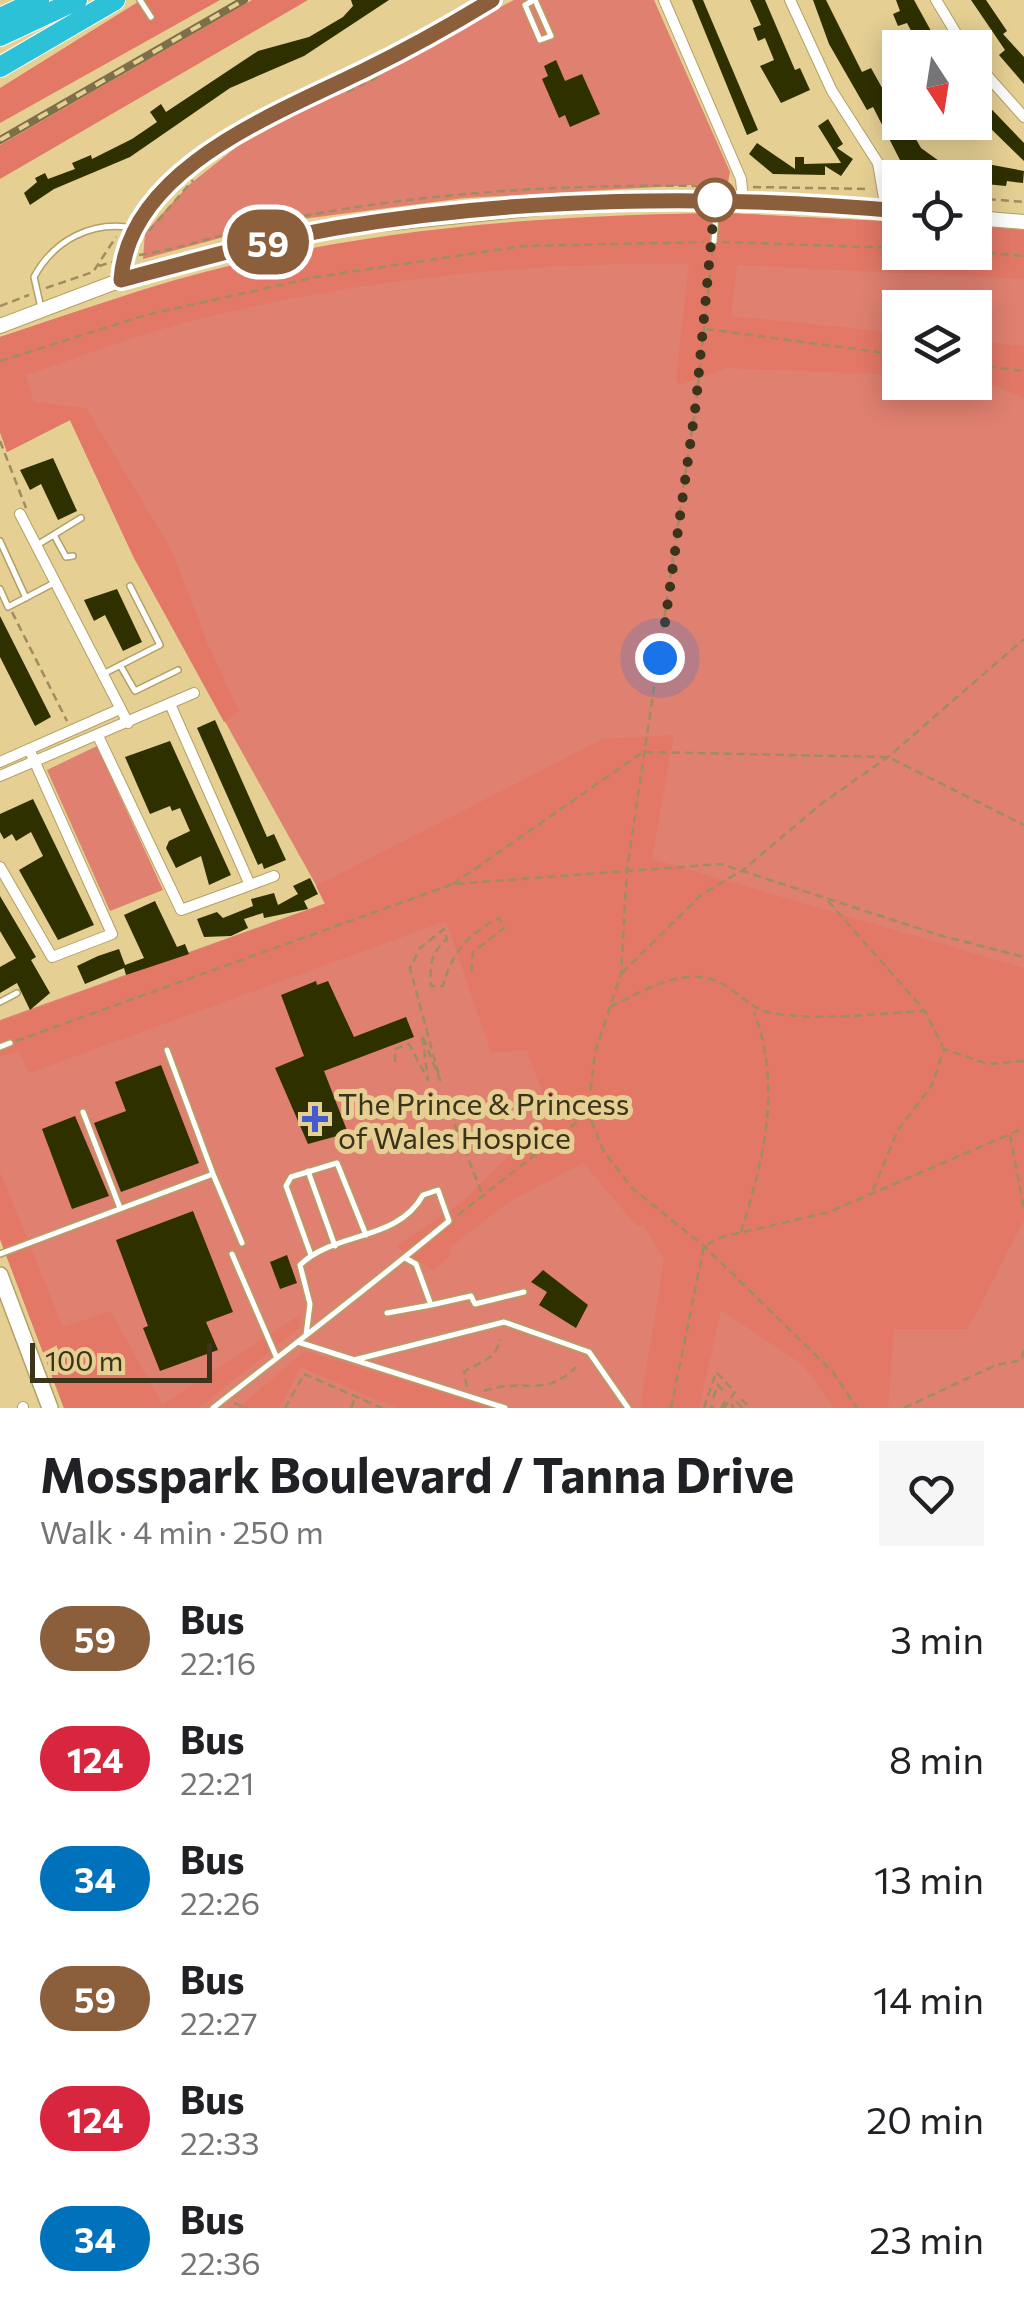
<!DOCTYPE html>
<meta charset="utf-8">
<style>
body{margin:0;font-family:Commissioner,sans-serif;background:#f6f6f6;color:#202124;height:100vh;display:flex;flex-direction:column;font-size:38px;white-space:nowrap}
*{box-sizing:border-box;margin:0}
p{font-size:32px;color:#757577}
.icon{flex:none;width:55px;height:55px;fill:none;stroke:currentColor;stroke-width:2;stroke-linecap:round;stroke-linejoin:round}
.map{position:relative;height:1408px;overflow:hidden}
.details{display:flex;flex-direction:column;background:#fff;flex:1}
.details>*{flex:none}
.badge{padding:0 20px;border-radius:32px;font-size:35px;line-height:65px}
.needle{width:65px;rotate:168deg}
.buttons{position:absolute;left:882px;top:30px;display:grid;gap:20px}
.buttons a{display:grid;place-items:center;width:110px;height:110px;border-radius:0px;background:#fff;box-shadow:0 5px 25px #0003;font-size:50px}
.scale{position:absolute;left:30px;bottom:25px;width:182px;box-sizing:border-box;padding-left:10px;border:5px solid #3c331b;border-top:0;font-size:28px;line-height:35px;white-space:nowrap;color:#3c331b;-webkit-text-stroke:8px #e5cf93;paint-order:stroke}
.you{position:absolute;width:50px;height:50px;margin:-25px;border:8px solid #fff;border-radius:50%;background:#1a73e8;box-shadow:0 0 0 15px #1a73e833}
.map>.badge{position:absolute;translate:-50% -50%;box-shadow:0 0 0 5px #fff}
.round{display:grid;place-items:center;flex:none;width:105px;height:105px;border-radius:0px;background:#f6f6f6}
.summary{display:flex;align-items:center;justify-content:space-between;height:170px;padding:0 40px}
h1{font-size:48px;font-weight:700;line-height:75px}
ul{padding:0;list-style:none}
li{display:flex;align-items:center;gap:30px;height:120px;padding:0 40px}
li div{flex:1}
li b{display:block;font-size:38px}
li em{font-style:normal}
li .badge{min-width:110px;font-weight:700;text-align:center}
.map>svg:first-child{display:block}
.green{fill:#df8070;fill-rule:evenodd}
.forest{fill:#e37866}
.building{fill:#2f3000}
.lines{fill:none;stroke-linecap:round;stroke-linejoin:round}
.service-casing{stroke:#b4a065;stroke-width:8}
.minor-casing{stroke:#b4a065;stroke-width:12}
.tertiary-casing{stroke:#b4a065;stroke-width:16}
.secondary-casing{stroke:#b4a065;stroke-width:18}
.motorway-casing{stroke:#fff;stroke-width:22}
.path{stroke:#9e8d60;stroke-width:2.5;stroke-dasharray:8 5;stroke-linecap:butt}
.service{stroke:#fff;stroke-width:5}
.minor{stroke:#fff;stroke-width:10}
.tertiary{stroke:#fff;stroke-width:14}
.secondary{stroke:#fff;stroke-width:15}
.motorway{stroke:#2dc1d8;stroke-width:20}
.rail-casing{stroke:#7d6f49;stroke-width:8}
.rail{stroke:#e5cf93;stroke-width:4;stroke-dasharray:11;stroke-linecap:butt}
.line-casing{stroke:#fff;stroke-width:22}
.line{stroke:#8b5e3c;stroke-width:15}
.walk{stroke:#3c331b;stroke-width:10;stroke-dasharray:0 18}
.stop-dot{fill:#fff;stroke:#8b5e3c;stroke-width:5}
.poi-dot{fill:#445bce;stroke:#e5cf93;stroke-width:4}
.labels{text-anchor:middle;dominant-baseline:central;stroke-width:10;stroke-linejoin:round;paint-order:stroke}
.poi-label{font-size:30px;fill:#3c331b;stroke:#e5cf93;text-anchor:start}
</style>
<div class="map">
<svg width="1024" height="1408" viewBox="0 0 1024 1408">
<rect width="100%" height="100%" fill="#e5cf93"/>
<!-- green -->
<path class="green" d="M514,0H654L730,172L728,183L465,198L279,222L143,259L145,233L159,217L190,184L239,145Z
M725,213L900,222V252H975V226L1024,230V1408H64L0,1239V1020L326,903L134,558L70,420L7,452L0,432V337C77,312 154,283 233,265C395,230 559,215 725,213ZM900,308H975V382H900Z
M97,746L163,890L110,911L47,770Z"/>
<!-- forest -->
<path class="forest" d="M141,0H220L0,123V88Z
M252,0H308L0,179V145Z
M725,213L900,222V252H975V226L1024,230V279L737,265L731,316L900,333V375L728,368L680,385L676,379L689,264C518,262 349,280 184,323C130,337 77,358 25,375L34,402L86,408L172,551L208,645L239,711L224,722L134,558L70,420L7,452L0,432V337C75,312 149,287 226,267C388,226 558,215 725,213Z
M975,341L1024,346V398L975,378Z
M674,735L652,859L1024,968V1220L968,1329H894L888,1408H834L803,1365L721,1310L699,1408H640L664,1260L643,1224L637,1226L583,1163L510,1201L449,1248L452,1254L433,1270L396,1246L462,1202L551,1115L527,1051L491,1052L446,921L29,1073L19,1051L0,1057V1022L325,904L316,886L603,739Z
M0,1172L63,1327L111,1311L162,1405L301,1314L299,1328L198,1408H64L0,1239Z
M305,1351L494,1408H397L301,1367L279,1408H238Z"/>
<!-- building -->
<path class="building" d="M351,0H389L304,56L230,88L130,157L54,189L30,205L24,193L37,182L35,178L45,173L48,179L75,169L72,163L91,155L92,159L132,139L157,122L150,112L161,104L166,112L258,51L309,37L343,17L353,6Z
M692,0H703L758,130L747,135Z
M750,0H765L795,70L800,68L810,90L781,103L760,66L774,60L765,38L758,41L753,28L761,25Z
M813,0H826L862,72L871,68L890,102L900,97V122H906L921,148L939,161L927,178L902,164L873,107L867,110L829,44Z
M896,0H914L936,40L920,48L907,23L898,26L893,14L900,11Z
M971,0H986L1007,31L1003,34L1024,57V84L999,55L1005,50Z
M556,60L565,81L582,74L600,114L570,127L565,115L559,118L542,79L548,76L544,66Z
M975,92L1024,143V161L984,122L975,129Z
M828,119L843,144L837,148L853,159L841,176L825,166V175L773,174L749,154L757,143L795,169V157H804V164L841,163L818,126Z
M971,161L1024,171L1023,183L1007,181L1006,186L975,183V178H942L943,164L971,166Z
M53,458L77,511L58,520L41,484L30,490L20,470Z
M117,589L142,642L123,651L105,615L94,621L84,600Z
M0,616L51,717L35,726L0,657Z
M215,720L267,837L274,834L286,860L264,869L262,863L258,865L197,728Z
M170,741L231,875L209,885L201,856L176,868L166,848L169,841L190,831L180,808L172,811L170,806L150,814L125,757Z
M33,799L94,925L58,940L19,870L43,856L31,832L16,841L12,834L4,839L0,832V814Z
M310,878L318,894L304,901L308,909L264,918L263,913L244,919L248,928L231,936L204,937L197,919L217,912L223,918L253,906L251,899L274,893L278,905L298,894L293,886Z
M0,896L36,957L31,960L50,993L30,1010L17,983L0,993V967L16,958L0,931Z
M155,901L177,947L185,944L189,954L126,975L124,968L85,984L77,966L98,956L119,949L125,965L144,958L124,915Z
M316,981L317,985L328,981L354,1037L406,1017L414,1037L324,1071L348,1133L308,1144L275,1068L304,1056L281,995Z
M161,1065L199,1163L121,1192L94,1123L126,1111L115,1082Z
M75,1116L109,1196L72,1209L42,1129Z
M193,1211L233,1312L206,1322L218,1350L160,1371L143,1328L148,1326L116,1240Z
M287,1255L297,1283L280,1289L270,1262Z
M543,1270L588,1305L576,1328L539,1305L547,1292L531,1282Z"/>
<g class="lines">
<!-- service casing -->
<g class="service-casing">
<path id="service" d="M140,0L151,17
M530,0H535L551,36L540,40L525,5L531,2
M714,241L717,200
M41,308L34,277C54,240 92,220 134,228
M54,535L66,557L73,556
M0,541L26,598
M37,545L81,518
M0,589L8,607L54,583
M120,665L135,691L178,670
M103,674L160,645L130,586
M0,1002L17,993
M0,1047L10,1043
M167,1050L213,1174
M83,1112L120,1208
M308,1171L335,1246
M0,1254L213,1174L242,1243
M232,1254L276,1356
M311,1255L286,1186L291,1177L337,1163L366,1235
M431,1305L471,1296L475,1304L524,1292
M387,1313L431,1305L416,1264L405,1258
M298,1342L505,1408
M354,1360L504,1322L589,1352L628,1408
M213,1408C292,1346 372,1285 449,1221L438,1190L423,1195C397,1242 335,1231 300,1265L310,1304L306,1335"/>
</g>
<!-- minor casing -->
<g class="minor-casing">
<path id="minor" d="M664,0L741,179L743,201
M790,0L832,91L878,163L886,210
M936,0L965,48
M975,62L1024,117
M121,280C128,169 279,112 364,70C408,49 451,25 492,0
M20,514L128,723
M170,704L250,885L274,876
M98,736L181,910L250,885
M0,762L120,709
M0,776L194,693
M0,867L52,957L112,934L29,749
M23,1408V1407"/>
</g>
<!-- tertiary casing -->
<g class="tertiary-casing">
<path id="tertiary" d="M975,218L1024,222
M0,326L121,280L342,228L570,205L717,199L900,211"/>
</g>
<!-- secondary casing -->
<g class="secondary-casing">
<path id="secondary" d="M0,1275L50,1408"/>
</g>
<!-- motorway casing -->
<g class="motorway-casing">
<path id="motorway" d="M0,18L39,0
M0,36L77,0
M0,67L115,0"/>
</g>
<!-- path -->
<path class="path" d="M347,92L380,76
M753,187L870,189
M975,198L1024,202
M149,231L193,180
M722,242L900,248
M713,248L696,403L627,870L621,974L595,1052L588,1113L604,1152L633,1189L704,1246L833,1372L857,1408
M975,252L1024,256
M139,255C185,248 228,232 273,222C412,193 558,184 700,186
M99,266L112,262
M46,288L93,272L116,237
M0,306L29,295
M706,329L900,355
M0,361L146,315L316,277L523,246L704,242
M975,365L1024,371
M0,441L26,508
M12,612L67,721
M453,884L643,752L888,757L1024,825
M828,901L925,1011L943,1047
M622,973L701,895L743,870L821,804L888,757L1024,639
M610,1007C649,988 692,960 732,990C750,1003 755,1011 778,1014C825,1021 877,1013 925,1011
M16,1041L453,884L721,864L942,936L1024,957
M395,1062V1049L409,1044L428,1080L422,1035L440,1080L410,968L420,948L444,929L447,939C430,954 430,964 431,986H443C452,952 468,934 499,918L504,928L473,952L471,975
M445,1100L483,1196
M1010,1135L1024,1209
M873,1190L898,1130L932,1085L944,1049L988,1064L1024,1061
M458,1215L586,1115
M741,1232C764,1158 782,1087 754,1012
M1022,1358L1024,1350
M467,1387L464,1372C481,1361 496,1360 500,1339
M484,1391C523,1377 544,1399 576,1367
M713,1398L718,1385L725,1393
M234,1403L247,1408
M731,1404L734,1408
M710,1406L714,1408
M285,1408L304,1374L382,1408
M351,1408L355,1398
M671,1408L704,1246L722,1237L829,1212L1024,1128
M704,1408L716,1372L735,1392L724,1408
M721,1408L726,1400
M742,1408L737,1402L741,1399L750,1408
M904,1408L996,1365L1024,1360"/>
<!-- service -->
<use href="#service" class="service"/>
<!-- minor -->
<use href="#minor" class="minor"/>
<!-- tertiary -->
<use href="#tertiary" class="tertiary"/>
<!-- secondary -->
<use href="#secondary" class="secondary"/>
<!-- motorway -->
<use href="#motorway" class="motorway"/>
<!-- rail casing -->
<g class="rail-casing">
<path id="rail" d="M0,140L244,0"/>
</g>
<!-- rail -->
<use href="#rail" class="rail"/>
</g>
<g class="lines">
<!-- line casing -->
<g class="line-casing">
<path id="line" d="M492,0C451,25 408,49 365,70C278,113 128,168 121,280C192,261 263,241 336,228C518,197 716,194 900,211"/>
</g>
<!-- line -->
<use href="#line" class="line"/>
<!-- walk -->
<path class="walk" d="M660,658L696,403L715,200"/>
</g>
<!-- markers -->
<circle class="stop-dot" cx="715" cy="200" r="20"/>
<path class="poi-dot" d="M310 1104h10v10h10v10h-10v10h-10v-10h-10v-10h10z"/>
<g class="labels">
<!-- poi labels -->
<g class="poi-label">
<text x="338" y="1102">The Prince &amp; Princess<tspan x="338" dy="34">of Wales Hospice</tspan></text>
</g>
</g>
</svg>
<div class="buttons">
<a><svg class="needle" viewBox="-14 -14 28 28"><path d="M0-13l5 13h-10z" fill="#e53935"/><path d="M0 13l5-13h-10z" fill="#757577"/></svg></a>
<a><svg class="icon" aria-label="locate" viewBox="0 0 24 24"><circle cx="12" cy="12" r="6"/><path d="M12 2v4M12 18v4M2 12h4M18 12h4"/></svg></a>
<a><svg class="icon" aria-label="layers" viewBox="0 0 24 24"><path d="M12 4l9 5-9 5-9-5zM3 14l9 5 9-5"/></svg></a>
</div>
<div class="scale">100 m</div>
<div class="you" style="left:660px;top:658px"></div>
<b class="badge" style="left:268px;top:242px;background:#8b5e3c;color:#fff">59</b>
</div>
<section class="details">
<div class="summary"><div><h1>Mosspark Boulevard / Tanna Drive</h1><p>Walk · 4 min · 250 m</p></div><a class="round"><svg class="icon" aria-label="heart" viewBox="0 0 24 24"><path d="M12 20l-8-8c-3-5 5-10 8-4 3-6 11-1 8 4z"/></svg></a></div>
<ul>
<li><span class="badge" style="background:#8b5e3c;color:#fff">59</span><div><b>Bus</b><p>22:16</p></div><em>3 min</em></li>
<li><span class="badge" style="background:#d7263d;color:#fff">124</span><div><b>Bus</b><p>22:21</p></div><em>8 min</em></li>
<li><span class="badge" style="background:#0072bc;color:#fff">34</span><div><b>Bus</b><p>22:26</p></div><em>13 min</em></li>
<li><span class="badge" style="background:#8b5e3c;color:#fff">59</span><div><b>Bus</b><p>22:27</p></div><em>14 min</em></li>
<li><span class="badge" style="background:#d7263d;color:#fff">124</span><div><b>Bus</b><p>22:33</p></div><em>20 min</em></li>
<li><span class="badge" style="background:#0072bc;color:#fff">34</span><div><b>Bus</b><p>22:36</p></div><em>23 min</em></li>
</ul>
</section>
